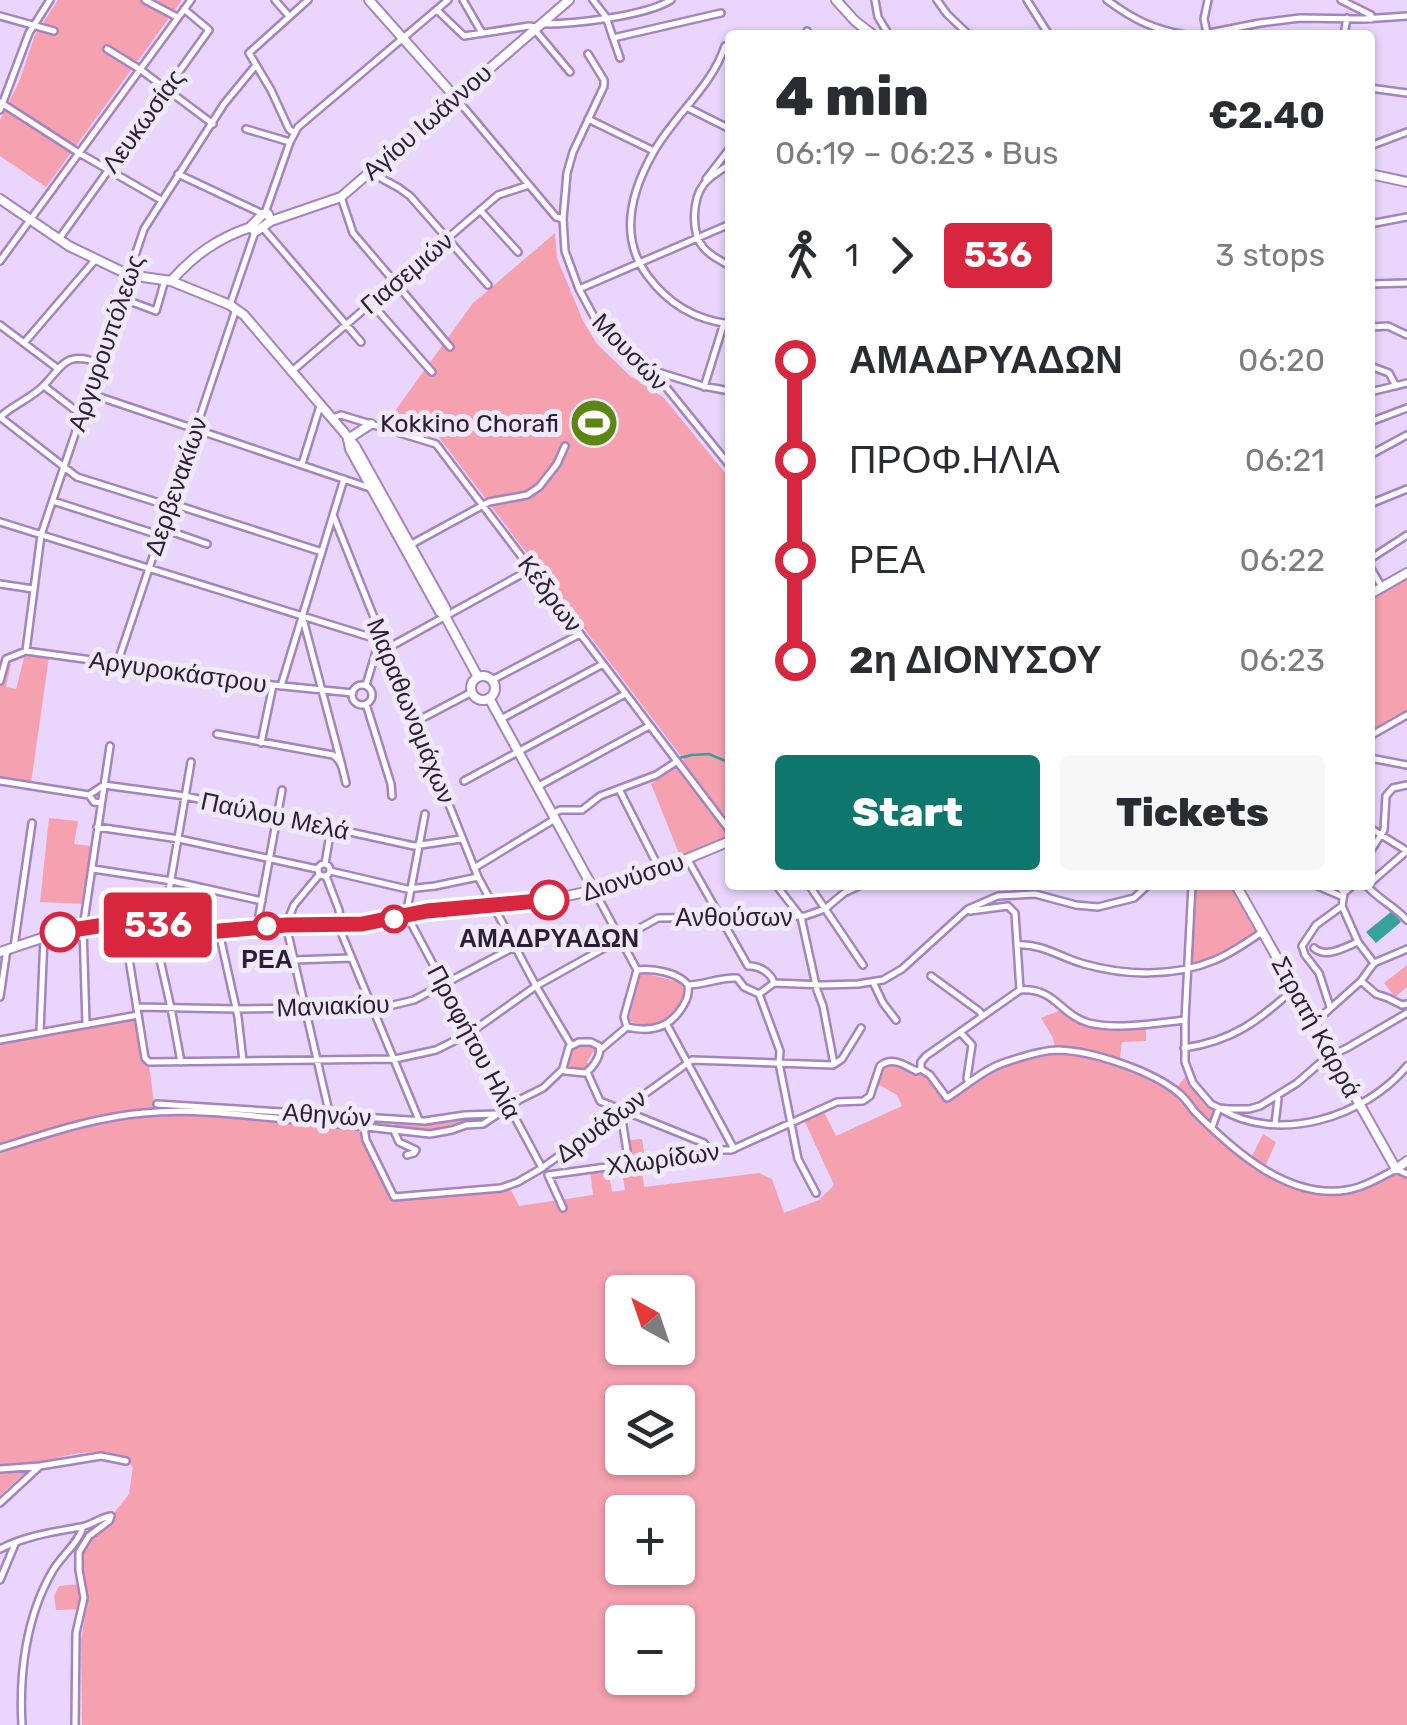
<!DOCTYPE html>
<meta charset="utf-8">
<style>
body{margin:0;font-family:Rubik,sans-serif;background:#f7f7f7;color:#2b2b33;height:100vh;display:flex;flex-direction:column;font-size:38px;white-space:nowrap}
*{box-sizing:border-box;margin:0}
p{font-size:32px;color:#7c7c81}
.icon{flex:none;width:55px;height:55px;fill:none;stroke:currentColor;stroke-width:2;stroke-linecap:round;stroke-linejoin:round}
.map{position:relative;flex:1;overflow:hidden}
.sheet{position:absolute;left:725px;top:30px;width:650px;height:860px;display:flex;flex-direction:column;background:#fff;border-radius:10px;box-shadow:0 2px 8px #0004}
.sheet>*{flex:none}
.badge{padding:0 20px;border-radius:8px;font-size:35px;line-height:65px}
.needle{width:65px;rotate:320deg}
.fabs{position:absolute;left:605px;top:1275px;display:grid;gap:20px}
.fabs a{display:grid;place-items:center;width:90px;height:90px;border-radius:10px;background:#fff;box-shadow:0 2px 8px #0004;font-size:50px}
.map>.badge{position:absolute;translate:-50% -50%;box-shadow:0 0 0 5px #fff}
.legs{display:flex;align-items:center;gap:15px;height:110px;padding:0 50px;font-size:32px}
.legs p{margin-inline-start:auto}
.head{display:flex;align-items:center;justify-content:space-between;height:170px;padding:0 50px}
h1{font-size:55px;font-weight:800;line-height:75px}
.action{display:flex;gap:20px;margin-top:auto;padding:20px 50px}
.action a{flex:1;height:115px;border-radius:10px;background:#0f766e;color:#fff;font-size:40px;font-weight:800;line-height:115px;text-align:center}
.action a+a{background:#f7f7f7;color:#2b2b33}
ul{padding:0 50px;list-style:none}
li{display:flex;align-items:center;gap:35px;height:100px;font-size:38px}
li i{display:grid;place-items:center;width:15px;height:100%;margin:0 12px;background:currentColor}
li i::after{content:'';width:25px;height:25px;margin:-12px;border:8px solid;border-radius:50%;background:#fff}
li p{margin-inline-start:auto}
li:first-child i{background:linear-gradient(#0000 50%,currentColor 0)}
li:last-child i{background:linear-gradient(currentColor 50%,#0000 0)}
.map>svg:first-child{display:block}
.green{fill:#f5a1af;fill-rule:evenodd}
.water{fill:#39a19a}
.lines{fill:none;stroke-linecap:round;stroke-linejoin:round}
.stream{stroke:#39a19a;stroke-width:2.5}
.street-casing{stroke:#a583c2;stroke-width:10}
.secondary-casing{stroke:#a583c2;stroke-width:12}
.street{stroke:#fff;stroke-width:5}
.secondary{stroke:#fff;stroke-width:8}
.line-1-casing{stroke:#fff;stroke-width:22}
.line-1{stroke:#d7263d;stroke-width:15}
.stop-1-dot{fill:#fff;stroke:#d7263d;stroke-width:5}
.labels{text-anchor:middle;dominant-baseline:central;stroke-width:10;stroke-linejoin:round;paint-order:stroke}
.street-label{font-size:25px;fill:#2c1e37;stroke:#f0e9f7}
.poi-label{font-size:25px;fill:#2c1e37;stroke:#f0e9f7;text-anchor:end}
.stop-label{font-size:25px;font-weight:bold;fill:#2c1e37;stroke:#f0e9f7}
</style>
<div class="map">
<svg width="1407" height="1725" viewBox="0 0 1407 1725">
<rect width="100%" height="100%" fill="#ead5fd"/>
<!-- green -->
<path class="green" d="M58,0H182L46,187L0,156V120L19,82L35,35Z
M555,233L557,258L583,321L597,344L629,375L664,398L730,479V839L680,856L651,784L684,760L438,436L387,422L473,303Z
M1407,579V717L1370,734V600Z
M25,654L49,657L31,783L0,779V660L11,664L6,687L16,689Z
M49,818L78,821L74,844L92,846L84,904L40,902Z
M1195,885H1233L1259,930L1217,956L1191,964Z
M1407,965V987L1395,997L1384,983Z
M643,973L680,982C697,1009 651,1038 629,1020L639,977Z
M1061,1010C1084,1028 1117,1025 1146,1027V1041L1122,1042L1119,1067L1134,1074L1139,1073L1173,1092L1186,1076L1195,1092L1216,1110L1209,1128L1250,1160L1263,1134L1276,1142L1264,1169C1315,1200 1347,1199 1399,1170L1407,1175V1725H82L81,1641L86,1609L56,1610L54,1596L59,1586L80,1584L83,1581C78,1549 86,1541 112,1523L114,1513L129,1494L133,1467L128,1462V1457C102,1448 64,1452 38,1465C24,1472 11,1485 0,1496V1149L101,1121L139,1115L185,1113L275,1119L286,1122L324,1124L358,1129L392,1199L492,1192L510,1188L519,1206L593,1195L590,1171L608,1169L612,1192L625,1190L621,1166L631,1165L629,1140L642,1139L645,1159L641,1160L644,1187L759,1173L772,1179L784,1213L819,1200L834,1185L804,1120L824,1112L836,1136L902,1106L897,1095L874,1082L885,1065C913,1061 928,1075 942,1097L949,1100C984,1073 1013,1061 1056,1052L1053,1038L1041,1018ZM622,1292H678V1348H622ZM622,1402H678V1458H622ZM622,1512H678V1568H622ZM622,1622H678V1678H622Z
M137,1018L146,1062L149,1065L155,1110C103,1109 50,1130 0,1144V1043Z
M586,1044L598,1047L597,1052H593L587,1062L589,1066L584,1071L570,1070C564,1055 573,1047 586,1044Z
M470,1116L473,1119L490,1117L481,1121L463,1123L451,1128L431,1132L394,1128L395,1121L417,1126L418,1123L453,1122L456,1118Z"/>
<!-- water -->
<path class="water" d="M1392,911L1401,922L1376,943L1366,932Z"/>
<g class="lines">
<!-- stream -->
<path class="stream" d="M679,758L692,755L709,754L730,763"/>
<!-- street casing -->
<g class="street-casing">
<path id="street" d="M145,0L177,17
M275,0L289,16
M463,0L482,33
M593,0L606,17L620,58
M875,0L878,17L889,35
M937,0L947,14L969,35
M1027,0L1049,35
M1107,0C1134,20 1153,29 1185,35
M1341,0L1371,15L1372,19
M437,10L464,36L529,26L537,27
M0,16L54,31
M543,24C574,24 646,16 671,0
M535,30L570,72
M1207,33L1204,19L1208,0
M805,35L807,31
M1199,35L1260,23L1300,18L1364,19L1407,16
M1344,35L1347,18
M613,38L721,13
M725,46C711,88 674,115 653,153C631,192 619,237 647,275C668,304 695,320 730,324
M107,49L141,70L213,124
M588,54L604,80V86L573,152L567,173L563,219L565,251L579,289L600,328L630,358L657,376L730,466
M1370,88L1407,93
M455,97L556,217L563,219
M0,102L79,153L161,200
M688,108L730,129
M0,110L29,33L50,0
M588,119L654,151
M246,129L290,142
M294,133L289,129L271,90L249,53L308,0
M1370,146L1407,132
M730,164C721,170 710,176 704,184C692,199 691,233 703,247C710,256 720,260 730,266
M370,172L399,188L410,196L488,285
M178,174L263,214
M706,179L730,148
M341,197L353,233L450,347
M480,210L518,252
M265,213L290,142L298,127L448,0
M1370,224L1407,217
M263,228L361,342
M59,239L209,30L184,9
M0,261L191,0
M1370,284L1407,283
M579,289L730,224
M121,298L156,311L165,280
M371,303L432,372
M230,305L255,232
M0,325L57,368
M1370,327L1388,326L1407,335
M24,343L96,259
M1370,366L1389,373L1396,386
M651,370L703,386L730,391
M291,372L389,288L394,281L427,256L498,195L529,185
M44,386L75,410L83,412
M704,387L724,323
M1370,392L1407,383
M88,393L370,488
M0,417L77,477L169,506
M0,417C12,406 27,400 40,389C62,369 63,349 99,363
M332,418L341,415L436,444L730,831
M1370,422L1407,408
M1370,455L1407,435
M302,464L320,406
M53,501L159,535
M170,503L322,552
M1370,504L1407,489
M333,515L478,877L536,986L571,1045
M0,522L370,637L379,642L386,649L531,569
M161,528L207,544
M410,545L489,502L527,495L539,487L557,464L565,446
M1370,559L1407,535
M1370,567L1382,587
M0,584L33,589
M303,619L342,766
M26,651L41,535L144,229L224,104L256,65
M6,659L26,651L273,685L353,693
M117,664L236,309
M492,680L580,634
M0,681L6,659
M366,685L379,642
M352 695a10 10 0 1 1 20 0a10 10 0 1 1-20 0Z
M281,686L344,479
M366,704L391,784L392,796
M501,719L603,664
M415,722L472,692
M217,734L333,755C343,762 343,772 346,783
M1370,736L1407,715
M261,743L273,685
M1370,758L1407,765
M0,781L89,795L94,802L101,803
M464,781L625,694
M537,787L649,726
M619,789L660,870
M89,795L104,785L185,796L414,846L461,839
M425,814L407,910L411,923L542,1168
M552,814L560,810H582L600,796L656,775L676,762
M97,827L179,839L317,869
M1370,828L1407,851
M1370,852L1384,830L1386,796L1393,788L1407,785
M688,860L748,966
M318 870a6 6 0 1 1 12 0a6 6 0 1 1-12 0Z
M325,864L331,828
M474,868L555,819
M93,869L172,881L262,901
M330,871L407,889L435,886L478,877
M319,875L294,905L286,925L330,1116V1123L430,1134L452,1130L466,1125L483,1124L519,1100L543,1088L563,1069
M326,876L339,910L341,932L419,1120
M1370,883L1407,851
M776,885L801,917L817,990L823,1006L834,1064
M809,885L863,965
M1192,885L1185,1020V1062L1193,1083L1211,1104L1219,1108L1229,1109H1249L1260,1106L1297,1083L1327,1057L1347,1048L1407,1013
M1315,885L1343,897
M1338,885L1344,893
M1366,885C1378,899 1394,906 1407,920
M594,890L637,970
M1342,906L1358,942L1374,963
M970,911L1008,906L1015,913L1020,990
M123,922L145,1058L149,1062L395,1059L413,1055L436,1050L470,1033L536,986L658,918L805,916L825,909L844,893L861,885
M152,924L171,1008L181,1062
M163,926L191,762
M257,926L282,790
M219,932L238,1017L243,1061
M1017,945C1041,943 1062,958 1084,964C1126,976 1175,977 1215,960C1232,953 1247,942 1262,932
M14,947L32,823
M1314,948C1326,959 1345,947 1358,942
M294,960L351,958
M748,966C759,965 771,973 774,983
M637,970C652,968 678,972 688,985
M931,976L979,1011L983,1016
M738,979L744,987L759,994
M1361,981L1376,994L1388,998L1402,1005L1407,1004
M873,982L883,1003L896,1020
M774,983L823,985L858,984L883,980L902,969L968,909L998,896L1035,894L1076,905L1098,907L1134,898L1148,885
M688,985C705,985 719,977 737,978
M759,994L780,1051L779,1063L798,1159L816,1193
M759,994L774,983
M0,997L7,949
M137,1007L236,1009L385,1007L414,1000L514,947
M1330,1007L1319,973L1305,955L1302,946L1316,925L1342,906L1344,893L1353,885
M1314,1023L1361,981L1374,963L1407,949
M86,1024L83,928L110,746
M667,1025L734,1149
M627,1027C648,1032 668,1029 681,1009C687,1000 689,995 688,985
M627,1027L624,1017L637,970
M40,1032L44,937
M960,1032L972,1045L967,1078L969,1083
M0,1040L138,1015
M579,1042H591L599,1046C602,1055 593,1068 585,1073L565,1071L563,1068L569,1047Z
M1184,1048C1233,1041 1258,1021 1294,989
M601,1049L627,1027
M921,1069L930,1075L947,1098C966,1086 984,1069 1006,1062C1021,1057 1042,1050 1058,1050C1093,1051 1153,1071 1180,1094C1186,1099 1190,1106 1195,1112C1233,1150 1288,1200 1347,1190C1364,1187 1381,1177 1396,1169L1407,1174
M921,1069V1062L926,1056L1020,990C1055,987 1060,1015 1089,1023C1117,1030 1157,1023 1185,1020
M587,1072L600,1101L704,1143L710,1151
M157,1104L425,1121L465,1115L497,1114
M621,1113L629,1164
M1275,1124L1278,1099L1277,1096
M1212,1127L1219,1108C1278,1145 1365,1117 1407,1066
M364,1128L366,1140L394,1197L501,1188L518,1182L542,1168L692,1060L833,1065L842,1059L861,1028
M394,1131L399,1142L416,1150L414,1153L407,1155
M0,1148C46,1134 95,1117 144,1113C205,1107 268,1119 330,1123
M563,1208L548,1175L701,1154L717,1150H731L837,1102L863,1101L870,1096L880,1066C892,1056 905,1065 916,1071L921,1069
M0,1469L40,1466
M0,1503L40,1466L101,1456L126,1461
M0,1549C25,1536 53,1532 81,1527C92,1525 101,1517 111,1516
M0,1580L15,1544
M22,1725C19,1674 26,1617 52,1572C61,1556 78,1544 83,1527
M75,1725L76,1633L84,1598L79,1570V1552L89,1536L109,1521L111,1516"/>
</g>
<!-- secondary casing -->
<g class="secondary-casing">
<path id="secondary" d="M369,0L455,97
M836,0L855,21L873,35
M1370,174L1407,182
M0,199L69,246L129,275L171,281C194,255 218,238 251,227
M263,214H268L271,221L255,232L251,226Z
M271,221L341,197L569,0
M171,281L230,305L244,315L342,430L355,446L446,609L445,616L440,612L350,449L348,439
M348,439L371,424
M1370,594L1407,573
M445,616L478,677
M471 688a12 12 0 1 1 24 0a12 12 0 1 1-24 0Z
M489,698L594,890
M1236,885L1396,1169L1407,1161
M0,952L60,932L123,922L207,931L286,925L341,926L378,922L427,911L549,900L594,890L660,870L730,841"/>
</g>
<!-- street -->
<use href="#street" class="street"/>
<!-- secondary -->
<use href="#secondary" class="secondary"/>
</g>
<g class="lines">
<!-- line-1 casing -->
<g class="line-1-casing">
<path id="line-1" d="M60,932L123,922L208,932L286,925L362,924L427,911L549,900"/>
</g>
<!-- line-1 -->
<use href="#line-1" class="line-1"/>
</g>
<!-- icons -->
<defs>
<g id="stadium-disc" transform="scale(2.5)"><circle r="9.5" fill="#5c8611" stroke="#f0e9f7"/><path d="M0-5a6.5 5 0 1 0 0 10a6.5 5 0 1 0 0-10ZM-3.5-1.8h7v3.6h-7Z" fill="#fff"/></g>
</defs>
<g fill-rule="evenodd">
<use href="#stadium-disc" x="594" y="423"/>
</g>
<!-- markers -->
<g class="stop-1-dot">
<circle cx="549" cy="900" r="18"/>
<circle cx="394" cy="919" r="12"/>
<circle cx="267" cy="926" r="12"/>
<circle cx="60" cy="932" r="18"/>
</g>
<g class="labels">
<!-- street labels -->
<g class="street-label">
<text transform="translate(143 121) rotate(-54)">Λευκωσίας</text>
<text transform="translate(427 122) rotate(-41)">Αγίου Ιωάννου</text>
<text transform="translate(407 273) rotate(-40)">Γιασεμιών</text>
<text transform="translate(106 343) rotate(-71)">Αργυρουπόλεως</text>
<text transform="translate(630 352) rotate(46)">Μουσών</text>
<text transform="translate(176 486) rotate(-71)">Δερβενακίων</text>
<text transform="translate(550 594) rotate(53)">Κέδρων</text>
<text transform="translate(178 672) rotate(8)">Αργυροκάστρου</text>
<text transform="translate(411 711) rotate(68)">Μαραθωνομάχων</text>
<text transform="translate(275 816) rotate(12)">Παύλου Μελά</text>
<text transform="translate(633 877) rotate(-18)">Διονύσου</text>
<text x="734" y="917">Ανθούσων</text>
<text transform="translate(333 1006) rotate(-2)">Μανιακίου</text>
<text transform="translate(1316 1027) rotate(61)">Στρατή Καρρά</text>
<text transform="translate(474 1042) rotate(62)">Προφήτου Ηλία</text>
<text transform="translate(327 1115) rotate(4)">Αθηνών</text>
<text transform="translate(601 1126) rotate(-36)">Δρυάδων</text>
<text transform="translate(663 1159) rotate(-8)">Χλωρίδων</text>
</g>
<!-- poi labels -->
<g class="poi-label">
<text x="559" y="423">Kokkino Chorafi</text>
</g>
<!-- stop labels -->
<g class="stop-label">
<text x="549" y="938">ΑΜΑΔΡΥΑΔΩΝ</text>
<text x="267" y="959">ΡΕΑ</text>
</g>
</g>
</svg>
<div class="fabs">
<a><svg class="needle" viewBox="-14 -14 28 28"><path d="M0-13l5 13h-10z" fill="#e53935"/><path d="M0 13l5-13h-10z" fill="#7c7c81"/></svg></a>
<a><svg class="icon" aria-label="layers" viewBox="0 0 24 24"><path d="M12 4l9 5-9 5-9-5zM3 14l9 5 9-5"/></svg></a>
<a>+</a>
<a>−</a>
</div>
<b class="badge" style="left:158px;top:925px;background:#d7263d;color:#fff">536</b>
<section class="sheet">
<div class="head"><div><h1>4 min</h1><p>06:19 – 06:23 · Bus</p></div><b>€2.40</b></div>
<div class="legs"><svg class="icon" aria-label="walk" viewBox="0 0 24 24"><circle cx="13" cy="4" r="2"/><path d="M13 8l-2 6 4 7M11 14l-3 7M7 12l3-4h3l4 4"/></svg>1<svg class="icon" aria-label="forward" viewBox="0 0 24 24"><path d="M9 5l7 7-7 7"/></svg><b class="badge" style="background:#d7263d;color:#fff">536</b><p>3 stops</p></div>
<ul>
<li><i style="color:#d7263d"></i><b>ΑΜΑΔΡΥΑΔΩΝ</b><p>06:20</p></li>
<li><i style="color:#d7263d"></i><span>ΠΡΟΦ.ΗΛΙΑ</span><p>06:21</p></li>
<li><i style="color:#d7263d"></i><span>ΡΕΑ</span><p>06:22</p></li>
<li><i style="color:#d7263d"></i><b>2η ΔΙΟΝΥΣΟΥ</b><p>06:23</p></li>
</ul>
<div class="action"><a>Start</a><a>Tickets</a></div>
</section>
</div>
